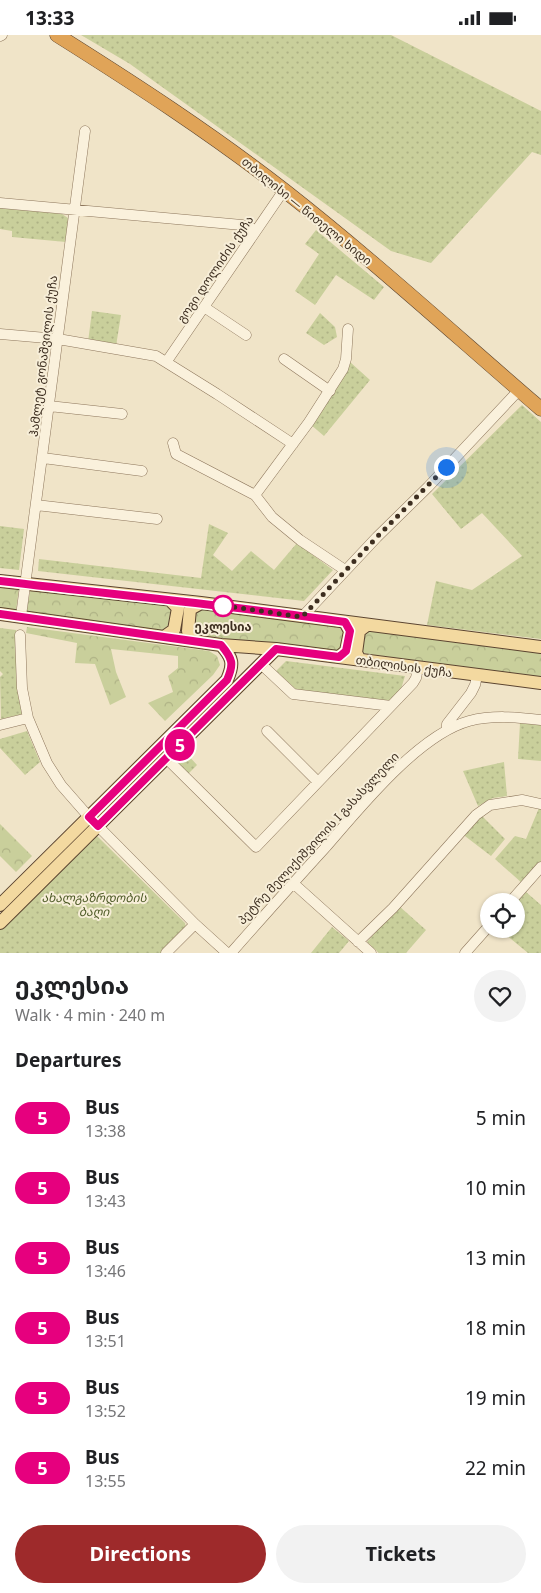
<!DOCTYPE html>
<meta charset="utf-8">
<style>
body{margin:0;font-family:Georgia,"Noto Sans Georgian",serif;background:#f2f2f2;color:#202124;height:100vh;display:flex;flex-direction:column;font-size:19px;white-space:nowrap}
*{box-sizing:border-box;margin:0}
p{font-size:16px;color:#757577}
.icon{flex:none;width:28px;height:28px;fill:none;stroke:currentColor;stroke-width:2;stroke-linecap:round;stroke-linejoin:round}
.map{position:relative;height:918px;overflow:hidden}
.side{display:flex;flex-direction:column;background:#fff;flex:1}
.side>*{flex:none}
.badge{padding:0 10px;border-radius:16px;font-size:18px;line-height:32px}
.controls{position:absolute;left:480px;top:858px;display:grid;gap:10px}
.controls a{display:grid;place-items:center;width:45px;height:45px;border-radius:50%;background:#fff;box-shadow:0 1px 4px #0004;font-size:25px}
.you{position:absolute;width:25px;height:25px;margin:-12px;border:4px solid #fff;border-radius:50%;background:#1a73e8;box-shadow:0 0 0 8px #1a73e833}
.map>.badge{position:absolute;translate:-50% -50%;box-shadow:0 0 0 2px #fff}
h2{padding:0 15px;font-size:19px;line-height:45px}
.round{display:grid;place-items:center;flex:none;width:52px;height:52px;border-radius:26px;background:#f2f2f2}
.head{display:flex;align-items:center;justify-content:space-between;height:85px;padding:0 15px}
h1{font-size:24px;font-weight:700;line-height:38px}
.cta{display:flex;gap:10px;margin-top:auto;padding:10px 15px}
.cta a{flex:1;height:58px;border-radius:30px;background:#9e2a2b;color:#fff;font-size:20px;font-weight:700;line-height:58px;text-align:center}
.cta a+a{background:#f2f2f2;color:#202124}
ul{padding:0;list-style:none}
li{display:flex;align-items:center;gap:15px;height:70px;padding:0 15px}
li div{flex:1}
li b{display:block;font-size:19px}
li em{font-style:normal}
li .badge{min-width:55px;font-weight:700;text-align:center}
.status{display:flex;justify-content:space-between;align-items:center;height:35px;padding:0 25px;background:#fff;direction:ltr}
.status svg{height:14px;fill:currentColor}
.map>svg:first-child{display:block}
.grass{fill:url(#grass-dots)}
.forest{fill:url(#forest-crowns)}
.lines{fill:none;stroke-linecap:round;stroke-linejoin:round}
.minor-casing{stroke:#8d765c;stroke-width:11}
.major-casing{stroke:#5b4430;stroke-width:14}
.highway-casing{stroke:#5b4430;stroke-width:15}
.minor{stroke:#faf1dc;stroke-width:10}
.major{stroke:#f3d9a0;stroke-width:12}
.highway{stroke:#e0a458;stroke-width:14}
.line-casing{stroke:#fff;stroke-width:11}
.line{stroke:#e6007e;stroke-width:8}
.walk{stroke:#3d2e20;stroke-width:5;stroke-dasharray:0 9}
.stop-dot{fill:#fff;stroke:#e6007e;stroke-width:2.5}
.labels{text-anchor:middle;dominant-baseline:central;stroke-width:4;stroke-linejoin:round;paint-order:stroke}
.street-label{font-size:12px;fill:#3d2e20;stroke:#f7eed8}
.stop-label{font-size:12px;font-weight:bold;fill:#3d2e20;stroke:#f7eed8}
.park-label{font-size:12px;font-style:italic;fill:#4d5a26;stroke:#f7eed8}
</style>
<div class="status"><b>13:33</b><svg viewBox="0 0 49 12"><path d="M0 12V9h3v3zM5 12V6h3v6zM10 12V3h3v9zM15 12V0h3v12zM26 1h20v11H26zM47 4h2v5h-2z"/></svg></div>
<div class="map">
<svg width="541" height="918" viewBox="0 0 541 918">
<defs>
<pattern id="grass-dots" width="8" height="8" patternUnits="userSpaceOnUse" patternTransform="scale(1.25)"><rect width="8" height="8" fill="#c9cf9b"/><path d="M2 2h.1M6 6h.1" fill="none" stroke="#aeb285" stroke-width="1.8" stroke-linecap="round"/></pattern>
<pattern id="forest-crowns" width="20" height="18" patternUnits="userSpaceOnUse" patternTransform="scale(1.25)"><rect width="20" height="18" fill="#c9cf9b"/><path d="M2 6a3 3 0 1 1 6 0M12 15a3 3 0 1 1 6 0" fill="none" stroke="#aeb285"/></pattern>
</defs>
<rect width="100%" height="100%" fill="#f0e4c8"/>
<!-- grass -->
<path class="grass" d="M81,0H391L541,76V120L532,117L431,228L391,216L130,29Z
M0,171L62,179L68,183L66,207L12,202V196L0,194Z
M316,195L384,252L374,265L336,240L315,270L295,256L319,219L305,209Z
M92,276L121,280L116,311L88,307Z
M320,278L335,292L337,302L324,310L306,298Z
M350,327L370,345L324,401L310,389Z
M522,370L541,387V604L427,590L436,546L472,555L522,521L482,478L461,494L432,459Z
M209,489L228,498L213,520L232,536L251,516L274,535L297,508L333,535L304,566L38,536L39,524L201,543Z
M0,491L24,494L19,535L0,533Z
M0,593L16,595L18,651L23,679L1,684L0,642L3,639L0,636Z
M286,626L405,641L401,654L387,669L300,658L276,636Z
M520,688L541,690V726L518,724Z
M27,696L40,727L25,740L0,713V704Z
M188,720L197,730L188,739L179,729Z
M504,727L507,761L493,763L478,771L463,736Z
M539,773L541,774V827L523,849L495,824L515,801L526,804Z
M479,778L505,804L491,821L461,798Z
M97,801L185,888L186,895L162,918H0V893L92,802Z
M526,857L541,870V918H528L499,894H516V868Z
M399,871L426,895L406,918H379L367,907Z
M332,892L349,906L339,918H311Z"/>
<!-- forest -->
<path class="forest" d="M0,549L19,552L16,576L0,574Z
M31,553L168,570L173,574L174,588L164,597L26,577Z
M203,574L340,590L346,596L342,615L336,618L197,600L192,594L195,576Z
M27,592L209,616L217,621L220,630L213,640L165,686L148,668L173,657L168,641L178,633V621L111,614L116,637L126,662L110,670L95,629L75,628L77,608L26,598Z
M368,594L541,616V642L368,619L362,617L363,597Z
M0,789L32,821L16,837L0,821Z"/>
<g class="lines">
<!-- minor casing -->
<g class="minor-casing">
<path id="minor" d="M0,1L2,0
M0,168L242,190L256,195
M204,272L246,300
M0,299L58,304L156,321L217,359L293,409
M284,324L330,356
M167,326L284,155
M49,371L122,379
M173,408L176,419L255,460L272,482L300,505L345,535
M43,423L142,436
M255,460L309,387L343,334L346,324L348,294
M36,470L157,484
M21,581L85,96
M302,582L377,502L428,452L519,355
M20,600L22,653L28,683L47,728L61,750L89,782L195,889L227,918
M261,629L293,659L391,671
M0,690L28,683
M447,695V689L471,658L475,650L477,641
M267,696L318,747
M166,723L256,812L413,648L416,643L418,633
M293,848L371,918
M511,866L541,832
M358,907L393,873L476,780L490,770L522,765L541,769
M166,918L195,889
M231,918C262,883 293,848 325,813C359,774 418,700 469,686C492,680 517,682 541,685
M465,918L489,891"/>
</g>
<!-- major casing -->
<g class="major-casing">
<path id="major" d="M0,546L201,568L541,612
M0,579L221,610L276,614L541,648
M164,602L174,595L178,573L170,565
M195,606L188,596L190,574L201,568
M339,622L346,616L350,596L345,587
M360,625L356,618L359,596L367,590
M0,870L227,645C234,629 233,623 221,610
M0,888L276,614"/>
</g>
<!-- highway casing -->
<g class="highway-casing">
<path id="highway" d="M57,0C135,49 212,99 285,156C373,225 456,301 541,374"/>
</g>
<!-- minor -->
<use href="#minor" class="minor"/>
<!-- major -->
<use href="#major" class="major"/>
<!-- highway -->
<use href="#highway" class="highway"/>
</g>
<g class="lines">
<!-- line casing -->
<g class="line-casing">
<path id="line" d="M0,546C115,560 230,570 345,587L350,596L346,616L339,622L276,614L98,791L89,782L227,645C234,629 233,624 221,610L0,579"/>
</g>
<!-- line -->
<use href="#line" class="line"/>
<!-- walk -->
<path class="walk" d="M223,571L220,570L302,582L377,502L446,432"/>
</g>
<!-- markers -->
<circle class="stop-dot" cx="223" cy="571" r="10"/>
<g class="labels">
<!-- street labels -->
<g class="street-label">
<text transform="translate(307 176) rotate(39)">თბილისი — წითელი ხიდი</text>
<text transform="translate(215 234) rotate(-56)">გოგი დოლიძის ქუჩა</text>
<text transform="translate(43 321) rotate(-83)">ჰამლეტ გონაშვილის ქუჩა</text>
<text transform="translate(404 631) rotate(8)">თბილისის ქუჩა</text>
<text transform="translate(318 803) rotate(-47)">პეტრე მელიქიშვილის I გასასვლელი</text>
</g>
<!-- stop labels -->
<g class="stop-label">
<text x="223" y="591">ეკლესია</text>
</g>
<!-- park labels -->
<g class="park-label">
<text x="94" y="862">ახალგაზრდობის<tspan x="94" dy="14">ბაღი</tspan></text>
</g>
</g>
</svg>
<div class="controls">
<a><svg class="icon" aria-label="locate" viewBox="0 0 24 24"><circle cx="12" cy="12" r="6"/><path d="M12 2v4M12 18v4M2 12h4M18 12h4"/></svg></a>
</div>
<div class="you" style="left:446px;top:432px"></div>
<b class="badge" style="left:180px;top:710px;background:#e6007e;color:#fff">5</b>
</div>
<section class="side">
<div class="head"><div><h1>ეკლესია</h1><p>Walk · 4 min · 240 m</p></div><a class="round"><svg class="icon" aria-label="heart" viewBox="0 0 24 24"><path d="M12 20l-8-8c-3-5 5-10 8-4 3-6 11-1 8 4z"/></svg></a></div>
<h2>Departures</h2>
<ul>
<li><span class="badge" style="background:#e6007e;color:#fff">5</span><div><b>Bus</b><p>13:38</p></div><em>5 min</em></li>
<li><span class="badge" style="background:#e6007e;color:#fff">5</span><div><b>Bus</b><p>13:43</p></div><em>10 min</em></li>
<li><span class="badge" style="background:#e6007e;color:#fff">5</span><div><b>Bus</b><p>13:46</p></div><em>13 min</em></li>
<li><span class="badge" style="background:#e6007e;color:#fff">5</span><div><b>Bus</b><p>13:51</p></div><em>18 min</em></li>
<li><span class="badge" style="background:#e6007e;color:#fff">5</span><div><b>Bus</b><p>13:52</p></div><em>19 min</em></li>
<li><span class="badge" style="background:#e6007e;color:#fff">5</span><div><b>Bus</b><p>13:55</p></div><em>22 min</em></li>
</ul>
<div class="cta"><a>Directions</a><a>Tickets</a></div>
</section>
